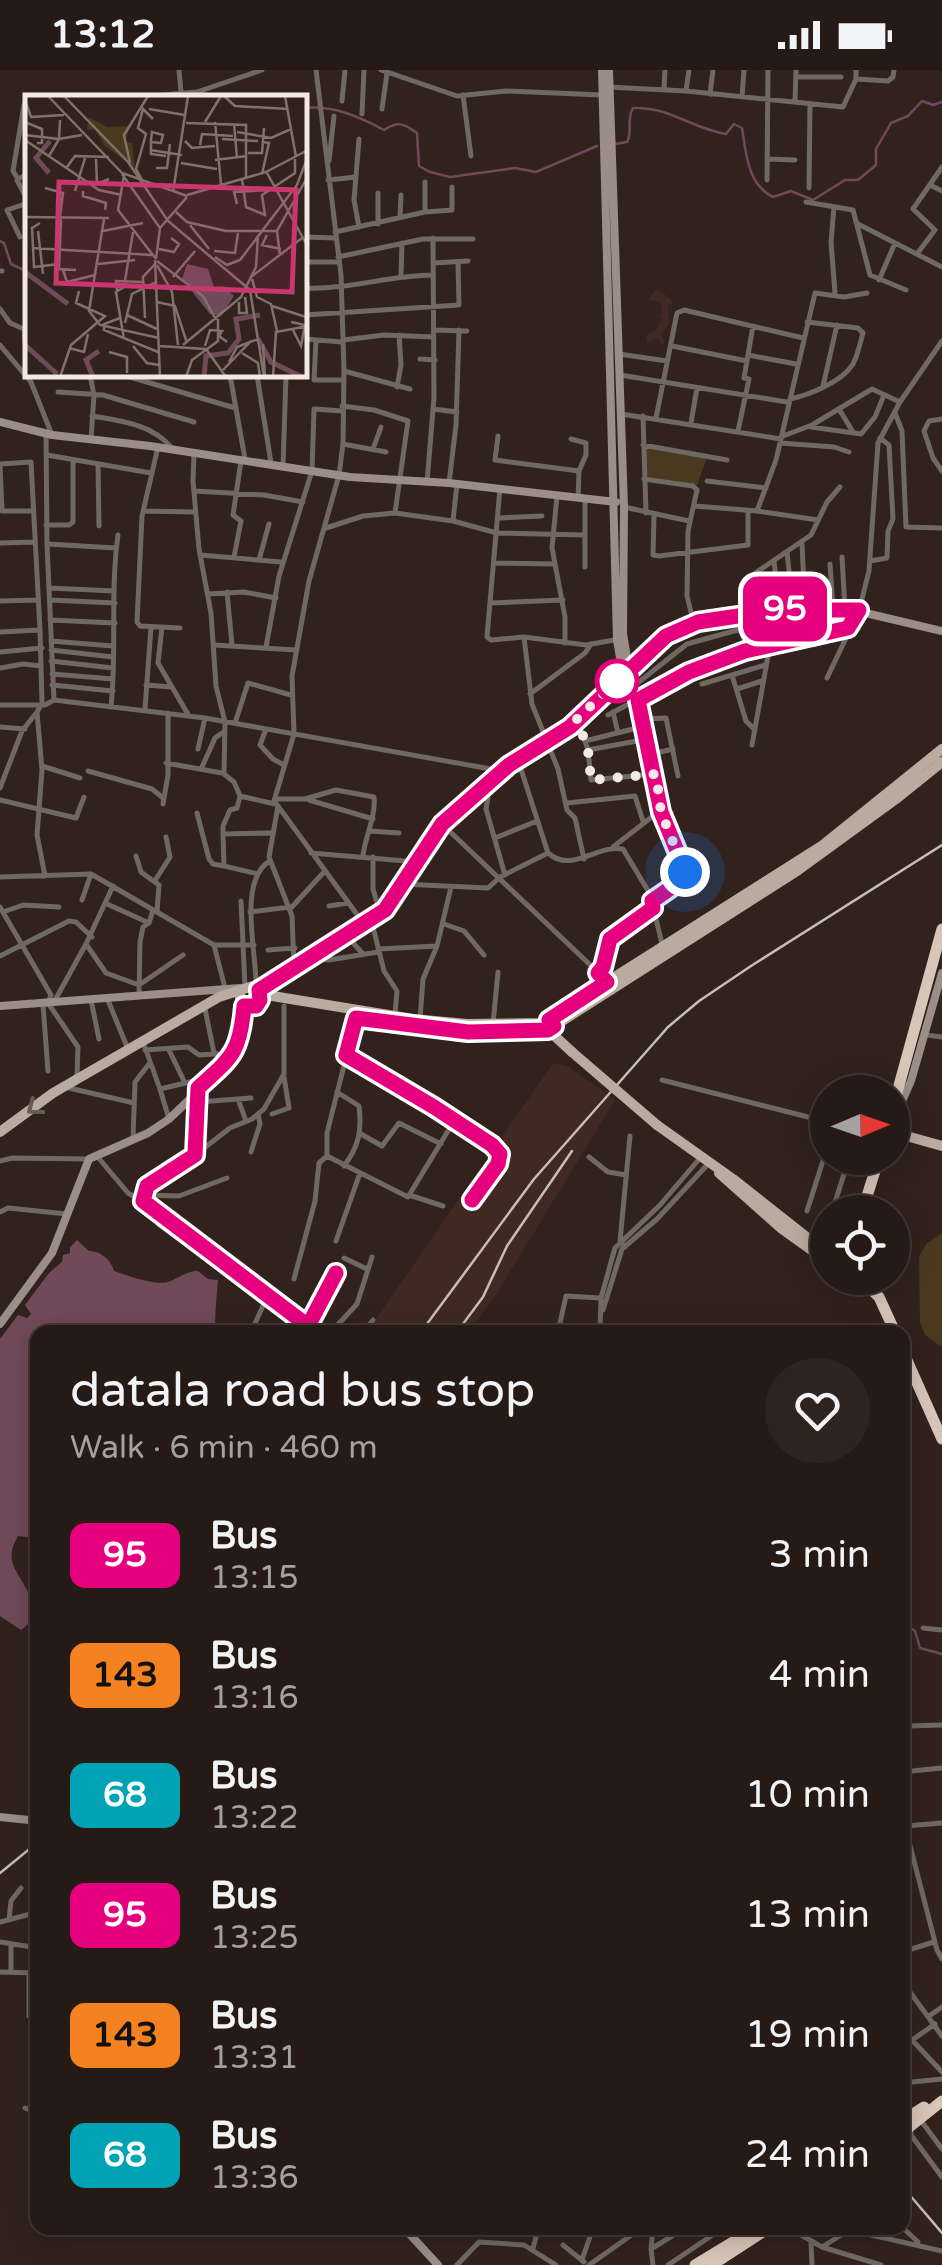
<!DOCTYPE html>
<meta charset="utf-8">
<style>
body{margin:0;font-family:"Varela Round",sans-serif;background:#2e231f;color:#f1f3f6;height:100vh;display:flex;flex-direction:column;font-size:38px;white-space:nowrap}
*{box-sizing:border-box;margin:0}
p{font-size:32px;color:#a4a1a1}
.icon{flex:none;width:55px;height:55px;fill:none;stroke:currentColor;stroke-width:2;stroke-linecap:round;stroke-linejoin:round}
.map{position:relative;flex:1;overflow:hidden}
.details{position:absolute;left:30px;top:1255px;width:880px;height:910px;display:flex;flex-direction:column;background:#261a16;border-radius:20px;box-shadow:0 5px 25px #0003,0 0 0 2px #423835}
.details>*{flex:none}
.badge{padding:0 20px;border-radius:15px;font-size:35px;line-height:65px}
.needle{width:65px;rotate:88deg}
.fabs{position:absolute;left:810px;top:1005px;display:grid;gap:20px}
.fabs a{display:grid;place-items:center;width:100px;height:100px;border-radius:50%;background:#261a16;box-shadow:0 5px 25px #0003,0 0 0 2px #423835;font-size:50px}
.you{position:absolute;width:50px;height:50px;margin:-25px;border:8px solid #fff;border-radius:50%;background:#1a73e8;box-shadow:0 0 0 15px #1a73e833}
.map>.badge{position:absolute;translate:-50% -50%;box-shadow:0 0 0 5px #fff}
.round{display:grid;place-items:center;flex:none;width:105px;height:105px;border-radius:52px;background:#2e231f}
.head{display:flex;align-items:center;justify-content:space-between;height:170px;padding:0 40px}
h1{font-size:48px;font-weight:600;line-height:75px}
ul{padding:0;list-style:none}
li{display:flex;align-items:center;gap:30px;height:120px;padding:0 40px}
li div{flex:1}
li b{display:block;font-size:38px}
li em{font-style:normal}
li .badge{min-width:110px;font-weight:700;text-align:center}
.status{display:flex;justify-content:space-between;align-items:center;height:70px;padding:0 50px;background:#261a16;direction:ltr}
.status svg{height:28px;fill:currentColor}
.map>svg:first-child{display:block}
.built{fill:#402922}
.green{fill:#49391e}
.water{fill:#704a59}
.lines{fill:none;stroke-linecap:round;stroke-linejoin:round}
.stream{stroke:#704a59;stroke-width:2.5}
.street{stroke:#706963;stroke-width:5}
.secondary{stroke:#9a8e86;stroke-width:8}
.primary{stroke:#baaba0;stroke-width:10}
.highway{stroke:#d7c5b8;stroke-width:11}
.rail{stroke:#c9bcb8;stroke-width:2.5}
.primary-bridge{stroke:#baaba0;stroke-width:10}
.oneway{stroke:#685c56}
.line-casing{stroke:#fff;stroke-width:22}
.line{stroke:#e6007e;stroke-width:15}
.walk{stroke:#f4e8e4;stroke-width:10;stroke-dasharray:0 18}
.stop-dot{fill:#fff;stroke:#e6007e;stroke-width:5}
.inset-river{fill:none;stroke:#704a59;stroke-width:5}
.inset-road{fill:none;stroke:#80716d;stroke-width:2.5}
.view{fill:#ca3770;fill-opacity:0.15;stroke:#ca3770;stroke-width:5}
.inset-edge{fill:none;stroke:#f4e8e4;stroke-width:5}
</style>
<div class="status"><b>13:12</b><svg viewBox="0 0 49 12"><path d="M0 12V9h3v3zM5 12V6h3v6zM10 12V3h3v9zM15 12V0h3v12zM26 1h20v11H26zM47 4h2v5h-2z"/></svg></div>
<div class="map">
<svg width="942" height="2195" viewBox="0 0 942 2195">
<rect width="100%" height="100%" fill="#32221d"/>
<!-- built -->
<path class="built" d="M656,219L666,225L664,229L668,227L674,233L668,236L669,254L661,266L665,271L662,275L658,268L647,273L646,266L656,260L662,249L659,245L662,241L660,233L648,229Z
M553,993L569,997L615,1030L497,1223L469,1262H367Z"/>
<!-- green -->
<path class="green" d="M645,376L707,388L697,415L646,406Z
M942,1163V1277L925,1265L920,1253L919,1187L926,1174Z"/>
<!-- water -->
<path class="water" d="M77,1170L89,1181C101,1181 111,1190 114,1201C126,1205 156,1216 168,1212C180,1208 185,1201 198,1201L208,1209L218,1210C216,1230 215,1245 215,1262H38L37,1472L35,1468L18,1466C3,1492 17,1499 29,1524C32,1531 32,1541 34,1549L21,1560L0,1546V1269L18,1245L27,1248L31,1244L25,1235L49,1203L62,1192L63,1185L70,1183V1177Z"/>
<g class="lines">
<!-- stream -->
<path class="stream" d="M305,38C333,35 360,47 384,60C398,51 403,53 417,63L419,96L430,102L450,107L515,98L536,102L597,76
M615,74L627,72C633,62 626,49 633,38C668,36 693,59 726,64L734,54L742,58C746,84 748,115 773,127L791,121L813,130L845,110H858L876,95V79L891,53L908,46L922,31L933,35L942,32
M0,171L4,173L11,194L28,202
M34,1549L38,1553
M904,1554L915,1561L920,1578L942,1584"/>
<!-- street -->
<path class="street" d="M179,0L181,22
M381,0L457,26L506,21L602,25
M796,7H841
M856,9L888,11L893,7L894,0
M608,17L686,21L843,37L856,9V0
M664,20L665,0
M686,21L689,0
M710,24L713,0
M463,25L471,86
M742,27L744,0
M130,28L197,22L262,0
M342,31L345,0
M795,32L796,0
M382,39L387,3
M362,44L364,0
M768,89L795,90
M329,91L334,46
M28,103L17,110L28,131
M18,109L13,101L24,35L28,32
M328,110L356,107
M767,110L768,0
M930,115L942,121
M809,118L810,34
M378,123V154
M806,132L853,140L870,205L906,220
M834,137L831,172L835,223
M425,142V112
M400,147L401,125
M858,154L942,197
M359,157L354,130L359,69
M335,162L425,142L452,140V117
M20,167L7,140L28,133
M305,167L335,168
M917,184L935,160L913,139L942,97
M338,187L423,169H473
M305,192H339
M433,193L468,191
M0,201H2
M401,205L402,173
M879,210L895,173
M305,218C348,220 390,205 433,205
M0,239L10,253L24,259L28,302
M305,245L459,235L458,192
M434,260L467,261
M305,269L342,272
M316,270L314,310H343
M343,270L384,265L434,267
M0,275L31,312L52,365
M672,276L747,291
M619,284L667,291
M748,285L796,294
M420,289L435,290
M344,301L410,319
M90,305L94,325L91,369
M123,305L235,338
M230,305L245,389
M257,305L271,393
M620,305L787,332
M823,316L837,255
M397,317L401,295L399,265
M58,322L103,325L194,352
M790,329C809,325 842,312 853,294C858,285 860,273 863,263L858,258L807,252
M342,336L374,340L408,351L395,443
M433,339L457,342
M839,339L853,362
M895,343L902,361L906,457L942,458
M621,344L781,369
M92,346C121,351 151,354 171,377
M643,346L646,443
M656,348L677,243L684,240L803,268
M942,349L929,351L924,361L933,388L942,401
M691,353L697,318
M811,357L861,364L875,347L884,325
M738,361L749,309L744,308L753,256
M46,364L47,474L54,630
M498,366L495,390L579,401L578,429
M783,366L812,355L872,319L900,332
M571,369L586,373V385L579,401
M780,373L834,377L849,382
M343,374L386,382
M643,375L727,390
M158,377L142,446L137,552L140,556L180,558
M373,379L381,357
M194,383L193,411L199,479L211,543L216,616L225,652L224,704L234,712L240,726
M47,385L151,403
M0,394L31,392L40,560
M0,394L2,441
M98,394L99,456
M283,397L286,305
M644,409L693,416L697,420L688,461L687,526L694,554
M707,411L766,418
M427,413L434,327L433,168
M449,413L456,355L459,260
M500,418L487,567L491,570L524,567L532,634L558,699L567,740L575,748L584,789
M194,421L264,425L303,432
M557,426L552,478L565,547V573
M585,429V497
M695,436L757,441L776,390L815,223L844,227L867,223
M624,437L689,451
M3,441H32
M143,441L195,442
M757,441L818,450
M654,445L653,485L659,486L748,475V441
M500,448L542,446
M453,451L457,414
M46,455H69L73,452V390
M326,458L363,446L395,443L453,451L497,463L584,465
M0,473L35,472
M47,474L116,478
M802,474L805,538
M787,482L793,539
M200,485L281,492
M234,487L241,451L233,445L241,391
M842,487L845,539
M259,490L269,454
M774,490L779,540
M870,491L887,488L888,461L893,449L889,375L880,368
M494,493L555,494
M830,494L833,538
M49,518L114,521
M227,522L232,575
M208,524L244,522L276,528
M50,530L115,533
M0,531L37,530
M491,533L563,530
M751,545L748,508L811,465L827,432L840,417
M50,550L115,553
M162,557L158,593L189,646
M0,562L40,560L42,633L37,642L42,700L37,765L45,806
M524,567L586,575L620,569
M51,571L113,576
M214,575L296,580
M266,577L279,506L312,401L314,339L342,341
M51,580L113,587
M0,582L42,578
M51,591L113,598
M0,598L23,594L41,596
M52,604L113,609
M732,605L746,651L755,660
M827,608L859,541L869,501L878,373L900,332L942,271
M702,614L765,595
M52,615L113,621
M146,615L172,617
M737,619L762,611
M625,623L687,574L741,559L747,579
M530,624L585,583L591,574
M0,635H45L54,630L205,648L502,701
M111,637C117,580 110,522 118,465
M145,639L151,557
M613,642L618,663
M608,645L689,602L745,581L848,559
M577,649L588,680L591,710L655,704
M643,649L666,648L678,706
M235,653L248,613L291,625
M0,657L25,659
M266,659L260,675L273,689L284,695
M585,671L645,656
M752,675L770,575
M198,679L205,648
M588,680L648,669
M651,684L673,679
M518,690L548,783C572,804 597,774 623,779L650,824L663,878
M166,693L222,703
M42,696L80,708
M202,697L215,668L222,663
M88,701L152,719L163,728
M484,717L488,728L486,739L505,805
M0,718L22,661L37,642
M275,729H305L336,720L374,727C376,747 365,766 363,786
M0,730L76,748L84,727
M309,730L373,749
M567,733L635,726L643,751
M163,734L168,705V643
M278,736L364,854
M197,743L209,789L213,794L224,796
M442,754L606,910
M369,761L399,763
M271,763L223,764V756L230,740L237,738L240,726L275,734
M223,764L224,796L258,804
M495,768L537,751
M613,777L662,739L638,630
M311,783L417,792
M136,786L141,802L159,815L157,842
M373,787V819L380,843
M0,807L91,804L214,875L225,918
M156,809L170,787L166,767
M402,814L488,818L500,807L548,783
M113,816L86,874L106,903L139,915L183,885
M82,830L91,804
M241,831L245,917
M652,831L685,806L661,742
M107,834L149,853
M329,836L348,833
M0,837L51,925L48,933L78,977L77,1006
M290,839L324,802
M3,842L23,835L59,837
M250,842L290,837
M371,849L384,901L397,921L395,945
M444,854L464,861L484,885
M346,865L363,884
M214,875H254
M378,879L437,876
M268,880L295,878
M0,886L69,851L76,852L92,867
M312,887L329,890L378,882
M294,897L292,846L269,787L278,736L274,731L294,664L292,606L309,511L339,405L343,374L344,301L341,205L316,0
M598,903L610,869L653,838
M256,916C257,884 237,810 270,791
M139,926L140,872L143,857L149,853L153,840
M107,928L128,979
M91,930L99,969
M54,932L86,874
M43,934L48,1001
M205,939L214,983L231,988
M356,948L327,1063V1086L408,1127L454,1051
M420,949L423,909L437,876L451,817
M493,954L498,902
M926,965L942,967
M143,972L160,1019L211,1007
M145,980L188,977L199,985L215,984
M169,980L185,1013
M346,985L434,1037L491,1075L499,1084L498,1094L472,1131
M662,1010L828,1052
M69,1018L134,1033
M160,1019L169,1049
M337,1022L359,1036C362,1061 359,1076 344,1096
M238,1029L246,1051
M199,1032L251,1028
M272,1044L289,1038L284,1007
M361,1064L382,1076L399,1053L441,1074
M133,1069L135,1012L149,994
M251,1082L260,1054L258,1044
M96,1085L128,1123L158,1140L316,1262
M195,1085L198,1021
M589,1087L608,1102L626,1105
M0,1091L12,1088L89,1089
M144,1125L179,1126L227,1108
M409,1125L443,1136
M143,1131L147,1116L160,1105L190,1089L230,1058L252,1049L264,1039L284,1004V936
M150,1136L158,1154L200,1184
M807,1141L828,1075
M0,1142L8,1138L67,1144
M832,1142L849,1088
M336,1171L360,1103
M821,1176L828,1155
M625,1177L620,1171L630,1066
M344,1188L367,1199
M294,1209L315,1131L319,1093L327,1086
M603,1240L622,1179L657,1149L709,1093
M309,1257L336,1203
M251,1262L268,1225
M331,1262L357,1234L372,1187
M363,1262L373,1250
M558,1262L566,1226L600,1228
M600,1262L601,1228L615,1178L660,1135L700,1088
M903,1556L907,1618
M923,1558L942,1560
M902,1620L908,1619L905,1756L937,1880L942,1889
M907,1656L942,1655
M902,1702L942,1698
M905,1756L942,1753
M9,1850L11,1831L21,1818
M0,1852L38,1842
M0,1872L38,1878
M30,1878L32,1860L38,1858
M902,1882L934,1872
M0,1902L38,1903
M11,1902V1875
M29,1902V1946
M902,1911L942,1966
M929,1946L942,1937
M912,1970L942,2002
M902,1977L935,1954
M902,2013L942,2009
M25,2038L38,2043
M922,2052L942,2079
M911,2061V2065L942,2107
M902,2157L918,2172
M532,2158L537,2164L533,2178
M789,2158L822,2177L881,2195
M414,2169L422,2158
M811,2172L812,2195
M563,2175L584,2192
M822,2177L849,2160L942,2181
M651,2179L653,2158
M582,2190L593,2158
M457,2195L479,2172L524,2175L556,2195
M589,2195L633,2164L652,2163
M653,2195L651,2179L685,2158
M668,2195L723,2158"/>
<!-- secondary -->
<path class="secondary" d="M602,0L617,570L623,605
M609,0L624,437L623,564L629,599
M0,352L52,365L150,376L350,407L449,413L616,432
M259,920L385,839L442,754L509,695L569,657L667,566L698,552L805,538L853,540L942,561
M0,936L240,918
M899,1038L911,1011L942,903
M0,1254L52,1183L89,1089L148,1063L169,1049L232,989L241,963L244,936
M0,1747L38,1751
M404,2158L438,2195"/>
<!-- primary -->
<path class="primary" d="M260,924L413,949L467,954L542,953L823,775L942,679
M379,952L487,961
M546,958L572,982
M529,960H548L797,801L896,729L942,692
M657,1055L733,1109L828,1184
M0,1062L53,1023L143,971L219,927L253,916L259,920L260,930L253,937H247L240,930V922
M892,1062L942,1076
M719,1103L782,1159L828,1192"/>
<!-- highway -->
<path class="highway" d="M892,1041L942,859
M892,1062L899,1037
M862,1142L879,1088
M859,1208L879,1227L895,1262
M902,1279L942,1369
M902,2051L924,2037
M902,2063L942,2031
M695,2195L756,2158
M712,2195L769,2158"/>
<!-- rail -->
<path class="rail" d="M421,1262L534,1109L668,957L699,931L751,896L942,775
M457,1262L483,1227L507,1176L572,1081
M0,1803L38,1772
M902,2116L942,2163"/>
<!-- primary-bridge -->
<path class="primary-bridge" d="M572,982L657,1055"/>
</g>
<!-- one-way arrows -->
<defs><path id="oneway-chevron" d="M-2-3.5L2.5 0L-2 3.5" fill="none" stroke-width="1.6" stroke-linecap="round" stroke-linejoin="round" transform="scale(2.5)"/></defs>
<use class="oneway" href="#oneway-chevron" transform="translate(34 1038) rotate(143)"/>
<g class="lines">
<!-- line casing -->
<g class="line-casing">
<path id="line" d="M336,1203L308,1256L143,1131L147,1116L195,1085L198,1018C232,987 240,983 244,936H256L260,930L259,920L385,840L442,754L509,695L570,657L666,566L698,552L778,540H859L848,558L745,581L689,602L638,630L661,742L685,800V808L652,831L653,838L610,869L603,897L598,903L607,912L549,950L554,956L548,960L468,962L356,948L346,985L434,1037L492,1075L500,1084L498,1094L472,1130"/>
</g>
<!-- line -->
<use href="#line" class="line"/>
<!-- walk -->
<path class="walk" d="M617,611L623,605L577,649L588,680L591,710L656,704L661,742L685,802"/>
</g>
<!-- markers -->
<circle class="stop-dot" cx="617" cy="611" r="20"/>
<!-- overview -->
<g transform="translate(25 25)">
<rect width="282" height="282" fill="#32221d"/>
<path d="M64,22L82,32L105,31L100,47L107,48L110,73L79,50L70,34L62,35Z" fill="#49391e"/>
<path d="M162,169L183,174L189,192L198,191L209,201L196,221L185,219L157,184Z" fill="#704a59"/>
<path class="inset-river" d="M24,78L11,63L25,46M0,177L43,209M233,244L246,267L277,282M0,250L32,279M68,282L61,265L74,256M179,282L181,261L203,258L214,244L211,224L235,220"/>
<path class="inset-road" d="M23,1L97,78L162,101M39,1L103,67L143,126L225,195L239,282M199,1L210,11L263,14M260,1L271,62M0,5L6,22L39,20M124,14L160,20M0,27L17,34V48H12M180,27L196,1M190,27L196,89M161,28L221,30V84M209,29L212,63M212,37L246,43L266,34M0,40L34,44L35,25M197,44L233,46M0,45L74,95L97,100M160,46L167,53L190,51M126,47L136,48L138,40L127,37L126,44V59L141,61M175,50L177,39L208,41M125,55L157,60M223,58H237L239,33M24,61L34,44L57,40M71,64L72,89L84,84M190,65L222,61M105,68L99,40L123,1M156,68L192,74M42,72L50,61L84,62M131,73H142L145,49M241,77L283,55M242,78L283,152M97,79L135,133L131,164M237,79L244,48L238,47M99,80L93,115L131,164M217,84L221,112L240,120L237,100L270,78V64M117,85L111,74L121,39L113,33L118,14L128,24M20,93L38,98L35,122M50,96L60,63M58,96V101L81,108L80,115M148,97L163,1M162,100L241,77M212,109L209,97L244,95M151,117L162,127L201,136H252M0,122L84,123M36,124L34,174L51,175M79,124L64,216L75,230L134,243M15,128L7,133L9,172L34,169M165,130L184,154M135,133L162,102M13,136L18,179M78,136L118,128M242,140L237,150L256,154M7,153L127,160M134,154L149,157L154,149L146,143M189,156L210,158L213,138M255,161L252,136L283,81M190,162L202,170L215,165L272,90L283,61M130,165L135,282M132,166L178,201L191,225M73,169L110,165M132,170L147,197L153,250M38,175L42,187L70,180M148,182L170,156M226,182L277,143M227,184L232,202L246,209L252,236M92,196L91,186L118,187M132,207L150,211L162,248M214,207V218H222L220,202M247,211L281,222M102,220L132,234M95,223L79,229V235L133,257M120,223L118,182L131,168M266,227L280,230L276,251L268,235M100,228L107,199L131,187M99,244L91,197L99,192L108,137M238,249L240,282M158,250L216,202L231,172L233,140M108,251L122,268L134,270M134,251L181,254M180,251L185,235L197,236L194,241L202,247M44,253L59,257L63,239M181,254L201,282M84,257L102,262V278M217,258L233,268L235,282M204,267L212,252L233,244M198,275L226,246M35,282L46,250L80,221L51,208L54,196M161,282L167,265L193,246V224M248,282L251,237L283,231"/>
<path class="view" d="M34,87L271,95L267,197L31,188Z"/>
<rect width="282" height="282" class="inset-edge"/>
</g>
</svg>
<div class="fabs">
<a><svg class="needle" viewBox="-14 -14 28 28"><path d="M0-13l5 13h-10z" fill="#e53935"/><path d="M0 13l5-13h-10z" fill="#a4a1a1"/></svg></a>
<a><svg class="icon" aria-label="locate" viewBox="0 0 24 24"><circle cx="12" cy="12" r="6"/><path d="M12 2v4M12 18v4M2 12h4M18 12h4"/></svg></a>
</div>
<div class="you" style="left:685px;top:802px"></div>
<b class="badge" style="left:785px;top:539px;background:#e6007e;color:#fff">95</b>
<section class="details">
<div class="head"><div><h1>datala road bus stop</h1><p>Walk · 6 min · 460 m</p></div><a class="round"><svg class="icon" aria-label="heart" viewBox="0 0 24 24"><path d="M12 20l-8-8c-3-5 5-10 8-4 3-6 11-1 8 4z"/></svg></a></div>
<ul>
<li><span class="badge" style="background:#e6007e;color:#fff">95</span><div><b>Bus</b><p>13:15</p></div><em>3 min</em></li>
<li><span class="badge" style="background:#f58220;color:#111">143</span><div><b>Bus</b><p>13:16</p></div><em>4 min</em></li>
<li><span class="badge" style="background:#00a3b4;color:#fff">68</span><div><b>Bus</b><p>13:22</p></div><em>10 min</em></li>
<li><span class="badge" style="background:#e6007e;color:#fff">95</span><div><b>Bus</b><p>13:25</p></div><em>13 min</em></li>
<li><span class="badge" style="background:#f58220;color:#111">143</span><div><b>Bus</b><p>13:31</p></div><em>19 min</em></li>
<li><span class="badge" style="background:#00a3b4;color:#fff">68</span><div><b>Bus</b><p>13:36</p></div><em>24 min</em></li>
</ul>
</section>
</div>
